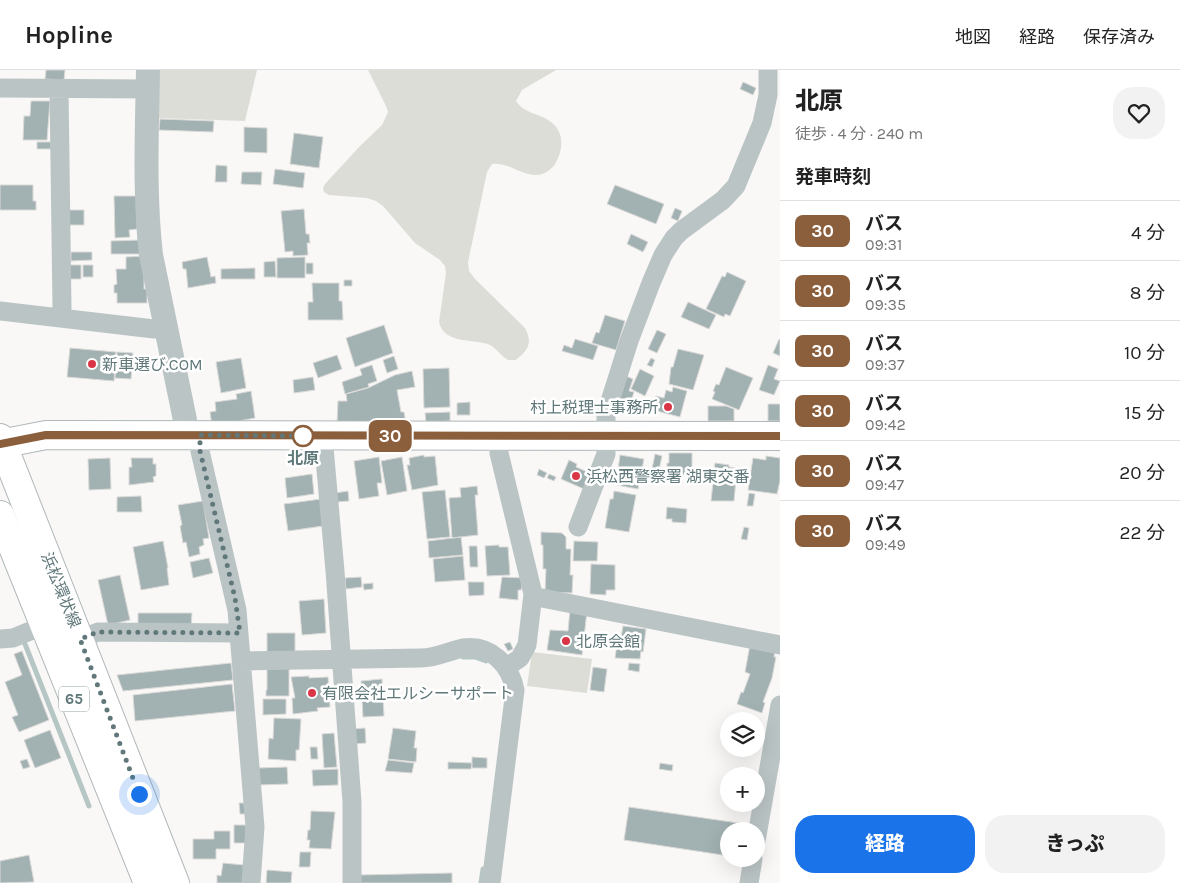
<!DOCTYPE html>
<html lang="ja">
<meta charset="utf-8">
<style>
body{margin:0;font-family:Karla,"Noto Sans JP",sans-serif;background:#f2f2f2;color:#222;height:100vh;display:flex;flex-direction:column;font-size:19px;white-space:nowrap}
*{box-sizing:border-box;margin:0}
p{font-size:16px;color:#767676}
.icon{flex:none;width:28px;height:28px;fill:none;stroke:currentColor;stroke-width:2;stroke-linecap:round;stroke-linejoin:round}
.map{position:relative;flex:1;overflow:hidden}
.details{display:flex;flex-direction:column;background:#fff;width:400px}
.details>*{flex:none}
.badge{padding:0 10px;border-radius:8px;font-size:18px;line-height:32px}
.tools{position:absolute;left:720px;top:642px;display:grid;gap:10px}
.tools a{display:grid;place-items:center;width:45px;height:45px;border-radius:50%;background:#fff;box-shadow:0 5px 20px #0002;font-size:25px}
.you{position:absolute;width:25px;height:25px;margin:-12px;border:4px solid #fff;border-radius:50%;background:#1a73e8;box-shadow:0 0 0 8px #1a73e833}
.map>.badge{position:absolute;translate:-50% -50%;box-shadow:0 0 0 2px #fff}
h2{padding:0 15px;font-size:19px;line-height:45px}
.round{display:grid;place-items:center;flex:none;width:52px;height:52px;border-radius:20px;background:#f2f2f2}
.headline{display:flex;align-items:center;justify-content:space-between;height:85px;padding:0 15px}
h1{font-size:24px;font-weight:800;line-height:38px}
.action{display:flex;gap:10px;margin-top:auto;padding:10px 15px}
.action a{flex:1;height:58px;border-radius:20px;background:#1a73e8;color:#fff;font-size:20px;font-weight:800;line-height:58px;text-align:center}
.action a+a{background:#f2f2f2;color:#222}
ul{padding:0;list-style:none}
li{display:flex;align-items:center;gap:15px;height:60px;padding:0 15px;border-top:1px solid #e0e0e0}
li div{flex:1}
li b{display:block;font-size:19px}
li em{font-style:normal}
li .badge{min-width:55px;font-weight:700;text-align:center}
header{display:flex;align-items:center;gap:30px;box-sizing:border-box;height:70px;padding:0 25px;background:#fff;border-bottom:1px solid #e0e0e0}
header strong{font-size:24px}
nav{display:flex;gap:28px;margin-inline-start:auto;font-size:18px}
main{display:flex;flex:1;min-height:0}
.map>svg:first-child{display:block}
.green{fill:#dbddd6}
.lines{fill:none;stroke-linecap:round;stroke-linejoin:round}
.stream{stroke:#b5c6c5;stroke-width:5}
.building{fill:#a2b1b2;stroke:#dbdad9}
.primary-casing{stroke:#b0b8b9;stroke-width:30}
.minor{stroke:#bbc4c5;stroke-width:19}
.tertiary{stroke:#bbc4c5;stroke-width:24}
.primary{stroke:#fff;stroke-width:28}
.line-casing{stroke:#fff;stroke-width:11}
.line{stroke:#8b5e3c;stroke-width:8}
.walk{stroke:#60787a;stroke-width:5;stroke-dasharray:0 9}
.poi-dot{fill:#da3546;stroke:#fff;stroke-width:2}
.stop-dot{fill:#fff;stroke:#8b5e3c;stroke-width:2.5}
.labels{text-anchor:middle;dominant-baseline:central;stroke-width:5;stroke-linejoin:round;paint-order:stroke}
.shield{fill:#fff;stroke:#90a0a2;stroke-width:1}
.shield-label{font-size:15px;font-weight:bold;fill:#60787a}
.poi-label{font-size:16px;fill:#60787a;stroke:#fff;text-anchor:start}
.stop-label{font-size:16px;font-weight:bold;fill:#60787a;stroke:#fff}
.street-label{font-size:16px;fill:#60787a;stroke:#fff}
</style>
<header>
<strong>Hopline</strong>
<nav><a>地図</a><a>経路</a><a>保存済み</a></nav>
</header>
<main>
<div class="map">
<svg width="780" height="813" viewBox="0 0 780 813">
<rect width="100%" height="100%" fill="#f9f8f6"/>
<!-- green -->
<path class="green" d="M157,0H257L245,51L156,48Z
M368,0H556L522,20L516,31C525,44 536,42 548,50C565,60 564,79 555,94C551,100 544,105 536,105C520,105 508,92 492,94L487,102L468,192L469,201L475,209L525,258C533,273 528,280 516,290H508C501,286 496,278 490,275C474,268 444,275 439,252L446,203L445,196L440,190L415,173L383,136L376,131L367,128L329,125L324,122L323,118L325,114L360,76L382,55L388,42L386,36Z
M532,582L592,589L587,623L527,616Z"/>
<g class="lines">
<!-- stream -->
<path class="stream" d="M25,574L89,736
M463,587H475L486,591
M481,813L483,799"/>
</g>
<!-- building -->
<path class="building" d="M46,0H65L64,10L45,9Z
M743,12L756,18L753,25L740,19Z
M31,31H50L47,70H23L24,46H30Z
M160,49L214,51L213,62L159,60Z
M244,57L267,58V83L244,82Z
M294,63L323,67L319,98L290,94Z
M37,72H51V79H37Z
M216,95L227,96V112H215Z
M275,99L305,103L303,118L273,114Z
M242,102H262L261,115L241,114Z
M0,115H33V131H36V140H0Z
M615,115L664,134L656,154L607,134Z
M114,126H139L137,159L129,160L130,167L115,168Z
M675,138L682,141L678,151L671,148Z
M304,139L306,164H309L310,173H307L308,185L293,186V181L285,182L281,141Z
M68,140H84V155H68Z
M631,164L648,172L643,182L627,174Z
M140,170V184H111V171Z
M71,182H92V190L71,191Z
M144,186V219H147V233H117V223H114V215L117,214L116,199H126V187Z
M207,187L211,207L215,206L216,213L188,218L186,199H183L182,192Z
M305,187V208H277V188Z
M275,191L276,207H264V192Z
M306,193H313V204H306Z
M69,195H81V209H69Z
M83,195H93V207H83Z
M255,198V209H221V199Z
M727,202L746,211L730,246L725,244L724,247L706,239L722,206L725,207Z
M344,210H352V216H344Z
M312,213H339V231H342L343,250H308V232H313Z
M688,232L716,245L709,259L681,247Z
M605,245L625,251L616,280L592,273L596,262L599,263Z
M384,255L393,283L355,297L346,268Z
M657,260L666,264L657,283L648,279Z
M575,269L598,276L593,290L562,281L564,275L572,278Z
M779,269L780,270V286L773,283Z
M70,278L116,282L114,311L67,307Z
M678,279L704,285L693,320L669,314L671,297H673Z
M117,282L133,283L131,309L115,308Z
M337,285L342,299L318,308L313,293Z
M394,286L398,299L387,303L383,290Z
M241,288L246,318L221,323L216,292Z
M651,288L655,290L652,297L647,295Z
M372,295L377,311L368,314L369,317L345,324L342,312L362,305L360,299Z
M768,295L778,299L774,309L780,311L774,325L759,320Z
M726,297L753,308L739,340L712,329L715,322L713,321L716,314L719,315Z
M449,298L450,337L424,338L423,299Z
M640,299L654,306L645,326L631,319Z
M412,301L415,317L397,320L401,342H404L406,354H337L338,331H347L346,324L368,318L395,305Z
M623,305L633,309L629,321L634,322L629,338L614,334Z
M313,307L315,320L294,323L293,310Z
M673,317L687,321L680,347L653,340L656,326L664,328L666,320L672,322Z
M251,321L255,348L239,351L240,352L212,356L210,342L216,341L215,332L237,329L236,324Z
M470,332V345H457V333Z
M768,334H780V351H768Z
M708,336H726L734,339V351H708Z
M450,342V351L426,352L425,343Z
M669,383H692V405H667V393H669Z
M655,384L662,386L659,400L652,399Z
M424,385V387L435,386L438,415L412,420L407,395H410L409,388Z
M620,385L644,389L638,419L616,415Z
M766,386L780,388V411L777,424L748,420L753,388L766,390Z
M379,387L382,413H377L379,426L359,429L354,391Z
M402,387L407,421L387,425L381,391Z
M110,388L111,419L89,420L88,389Z
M131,388H153V394H156V406L153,407L154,412L129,415V397H132Z
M569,390L577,394L576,397L590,403L584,419L561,409Z
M715,393L729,395V397L737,398L734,431H711Z
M539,399L547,403L544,408L537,405Z
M312,404L314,424L287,428L285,408Z
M549,404L556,407L554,411L547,408Z
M477,416L478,425H475L478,465L452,468L449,428L461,427L460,418Z
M445,420L450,467L427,469L422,422Z
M348,421L349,431L336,432L335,423Z
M614,421L636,425L629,462L605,458L610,429H613Z
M749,423L755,424L753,436H747Z
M141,426L142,442H117V427Z
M321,429L323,456L288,461L284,434Z
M203,431L209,468L203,469L204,475L199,477L200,484L189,487L186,472L183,473L180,456L182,455L178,435Z
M667,437L687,439L686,453L672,452V449H666Z
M744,457L749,458L747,470L741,469Z
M541,462L562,463L566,467V479H571L570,505H573L572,523L545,522L546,499H543V475H541Z
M461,467L463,485L429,488L428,471Z
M163,471L168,498H167L169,515L141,520L133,477Z
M574,471L598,472L597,491H573Z
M499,475V477H508L510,505L487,506L485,476Z
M469,476H477L478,497H470Z
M463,486L465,510L435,512L433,489Z
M209,488L213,503L193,508L190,492Z
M591,494L615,495V520H606V525L590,524Z
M120,505L130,550L108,555L98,510Z
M361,507L362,517L346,519L345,508Z
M502,507L524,508L521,520H518V530L499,528Z
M468,512H484V525L469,526Z
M373,513V519L364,520L363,514Z
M324,529L326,563L302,565L299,531Z
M570,539L587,541L582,585L547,580L550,560L568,561Z
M138,543H192L191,558H138Z
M623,556L646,559L643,582L641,581L640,589L615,588L617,574H620Z
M267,563H295V584H267Z
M510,572L513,579L508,581L504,574Z
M750,575L775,580L774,587H776L772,608L763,632L765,633L762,643L737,634L741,622L743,623L750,604L745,602Z
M22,581L49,650L19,662L12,647L18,645L5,612L22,605L14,584Z
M231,593L233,610L123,621L117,605Z
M629,593L640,594L639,602L628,600Z
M267,596H289V626H266V620H267Z
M593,597L607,599L604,622L590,620Z
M309,606V608L328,607L330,637L317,638L318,641L293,644L292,628H295L291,607Z
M382,609L384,646L363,647L361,611Z
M232,614L235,641L135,651L133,625Z
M263,629H286V644L263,645Z
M274,648L301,649L299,680H296V691L268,689L269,668L273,669Z
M365,658L366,673L353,674L352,659Z
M393,658L416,661L414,678H417L416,692L388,689Z
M50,660L61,688L35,698L24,670Z
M334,663L337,697L324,698L322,664Z
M310,677H317L318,689H311Z
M472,687L487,688V698H472Z
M27,689L30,697L23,699L20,691Z
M388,690L414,693L412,703L385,701Z
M448,692L472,693L471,699H448Z
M660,693L673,695L672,701L659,699Z
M287,697L288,714L259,715L258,698Z
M338,699V715L313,716L312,700Z
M239,733H244L245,744H240Z
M629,737L745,754L744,761H729V786L624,770Z
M311,741L335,742L331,779L309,778L310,770H307L308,760H310Z
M234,755H246V773H234Z
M214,761H230V779H216V789H193V769H214Z
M300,782H311L310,797H299Z
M29,785L34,812L0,813V791Z
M223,793L244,795L243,813H217V805L221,806Z
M267,800L292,802L291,813H266Z
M452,803V813H359V805Z"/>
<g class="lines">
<!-- primary casing -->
<g class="primary-casing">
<path id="primary" d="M0,368L175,813
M0,374L46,365L780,366
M0,445L148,813"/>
</g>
<!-- minor -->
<path class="minor" d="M0,18L148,19
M59,19L62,238L61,248
M0,241L154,259L166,256
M200,365V381L237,540L255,757L251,813
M499,365V383L533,524L527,575L520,588L507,597
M323,366L335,501L352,732V813
M578,457L606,384V344L629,271L651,213L663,185L674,168L681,161L723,130L736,116L762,53L768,25V0
M533,528H542L780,575
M0,569L13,568L45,555
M80,569L98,562L239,563
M242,591L421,588C436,588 449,581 463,578C491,574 510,595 515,620L491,813
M756,771L780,635
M749,813L753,789"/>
<!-- tertiary -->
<path class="tertiary" d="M148,0C147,61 144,124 151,185L185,350V365"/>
<!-- primary -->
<use href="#primary" class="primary"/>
</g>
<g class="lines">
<!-- line casing -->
<g class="line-casing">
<path id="line" d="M0,374L46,365L780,366"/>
</g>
<!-- line -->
<use href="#line" class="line"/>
<!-- walk -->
<path class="walk" d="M139,724L80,569L98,562L240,563L235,528L200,381V365L306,366H303"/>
</g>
<!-- markers -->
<g class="poi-dot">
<circle cx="92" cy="294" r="5"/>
<circle cx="668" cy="337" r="5"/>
<circle cx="576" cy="406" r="5"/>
<circle cx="566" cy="571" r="5"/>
<circle cx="312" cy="623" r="5"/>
</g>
<circle class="stop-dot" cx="303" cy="366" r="10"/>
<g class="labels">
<!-- shield labels -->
<rect class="shield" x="59" y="616.5" width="30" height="25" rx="4"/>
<g class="shield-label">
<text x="74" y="629">65</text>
</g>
<!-- poi labels -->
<g class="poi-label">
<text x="102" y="294">新車選び.COM</text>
<text x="658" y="337" text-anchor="end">村上税理士事務所</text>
<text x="586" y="406">浜松西警察署 湖東交番</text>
<text x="576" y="571">北原会館</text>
<text x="322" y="623">有限会社エルシーサポート</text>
</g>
<!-- stop labels -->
<g class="stop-label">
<text x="303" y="388">北原</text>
</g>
<!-- street labels -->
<g class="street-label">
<text transform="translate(61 520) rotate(68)">浜松環状線</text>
</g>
</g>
</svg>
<div class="tools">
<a><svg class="icon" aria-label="layers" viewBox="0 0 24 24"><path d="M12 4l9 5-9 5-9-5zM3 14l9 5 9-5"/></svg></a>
<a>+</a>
<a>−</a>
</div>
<div class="you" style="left:139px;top:724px"></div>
<b class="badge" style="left:390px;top:366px;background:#8b5e3c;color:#fff">30</b>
</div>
<section class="details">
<div class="headline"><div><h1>北原</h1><p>徒歩 · 4 分 · 240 m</p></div><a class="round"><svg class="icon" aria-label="heart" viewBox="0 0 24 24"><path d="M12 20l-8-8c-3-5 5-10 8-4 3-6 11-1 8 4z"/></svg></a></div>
<h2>発車時刻</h2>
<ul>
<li><span class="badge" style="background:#8b5e3c;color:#fff">30</span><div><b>バス</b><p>09:31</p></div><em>4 分</em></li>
<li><span class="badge" style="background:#8b5e3c;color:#fff">30</span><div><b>バス</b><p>09:35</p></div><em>8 分</em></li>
<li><span class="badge" style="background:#8b5e3c;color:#fff">30</span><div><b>バス</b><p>09:37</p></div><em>10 分</em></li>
<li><span class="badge" style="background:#8b5e3c;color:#fff">30</span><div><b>バス</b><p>09:42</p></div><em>15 分</em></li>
<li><span class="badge" style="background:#8b5e3c;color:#fff">30</span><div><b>バス</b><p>09:47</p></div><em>20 分</em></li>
<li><span class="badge" style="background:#8b5e3c;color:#fff">30</span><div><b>バス</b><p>09:49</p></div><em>22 分</em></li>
</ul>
<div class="action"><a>経路</a><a>きっぷ</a></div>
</section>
</main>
